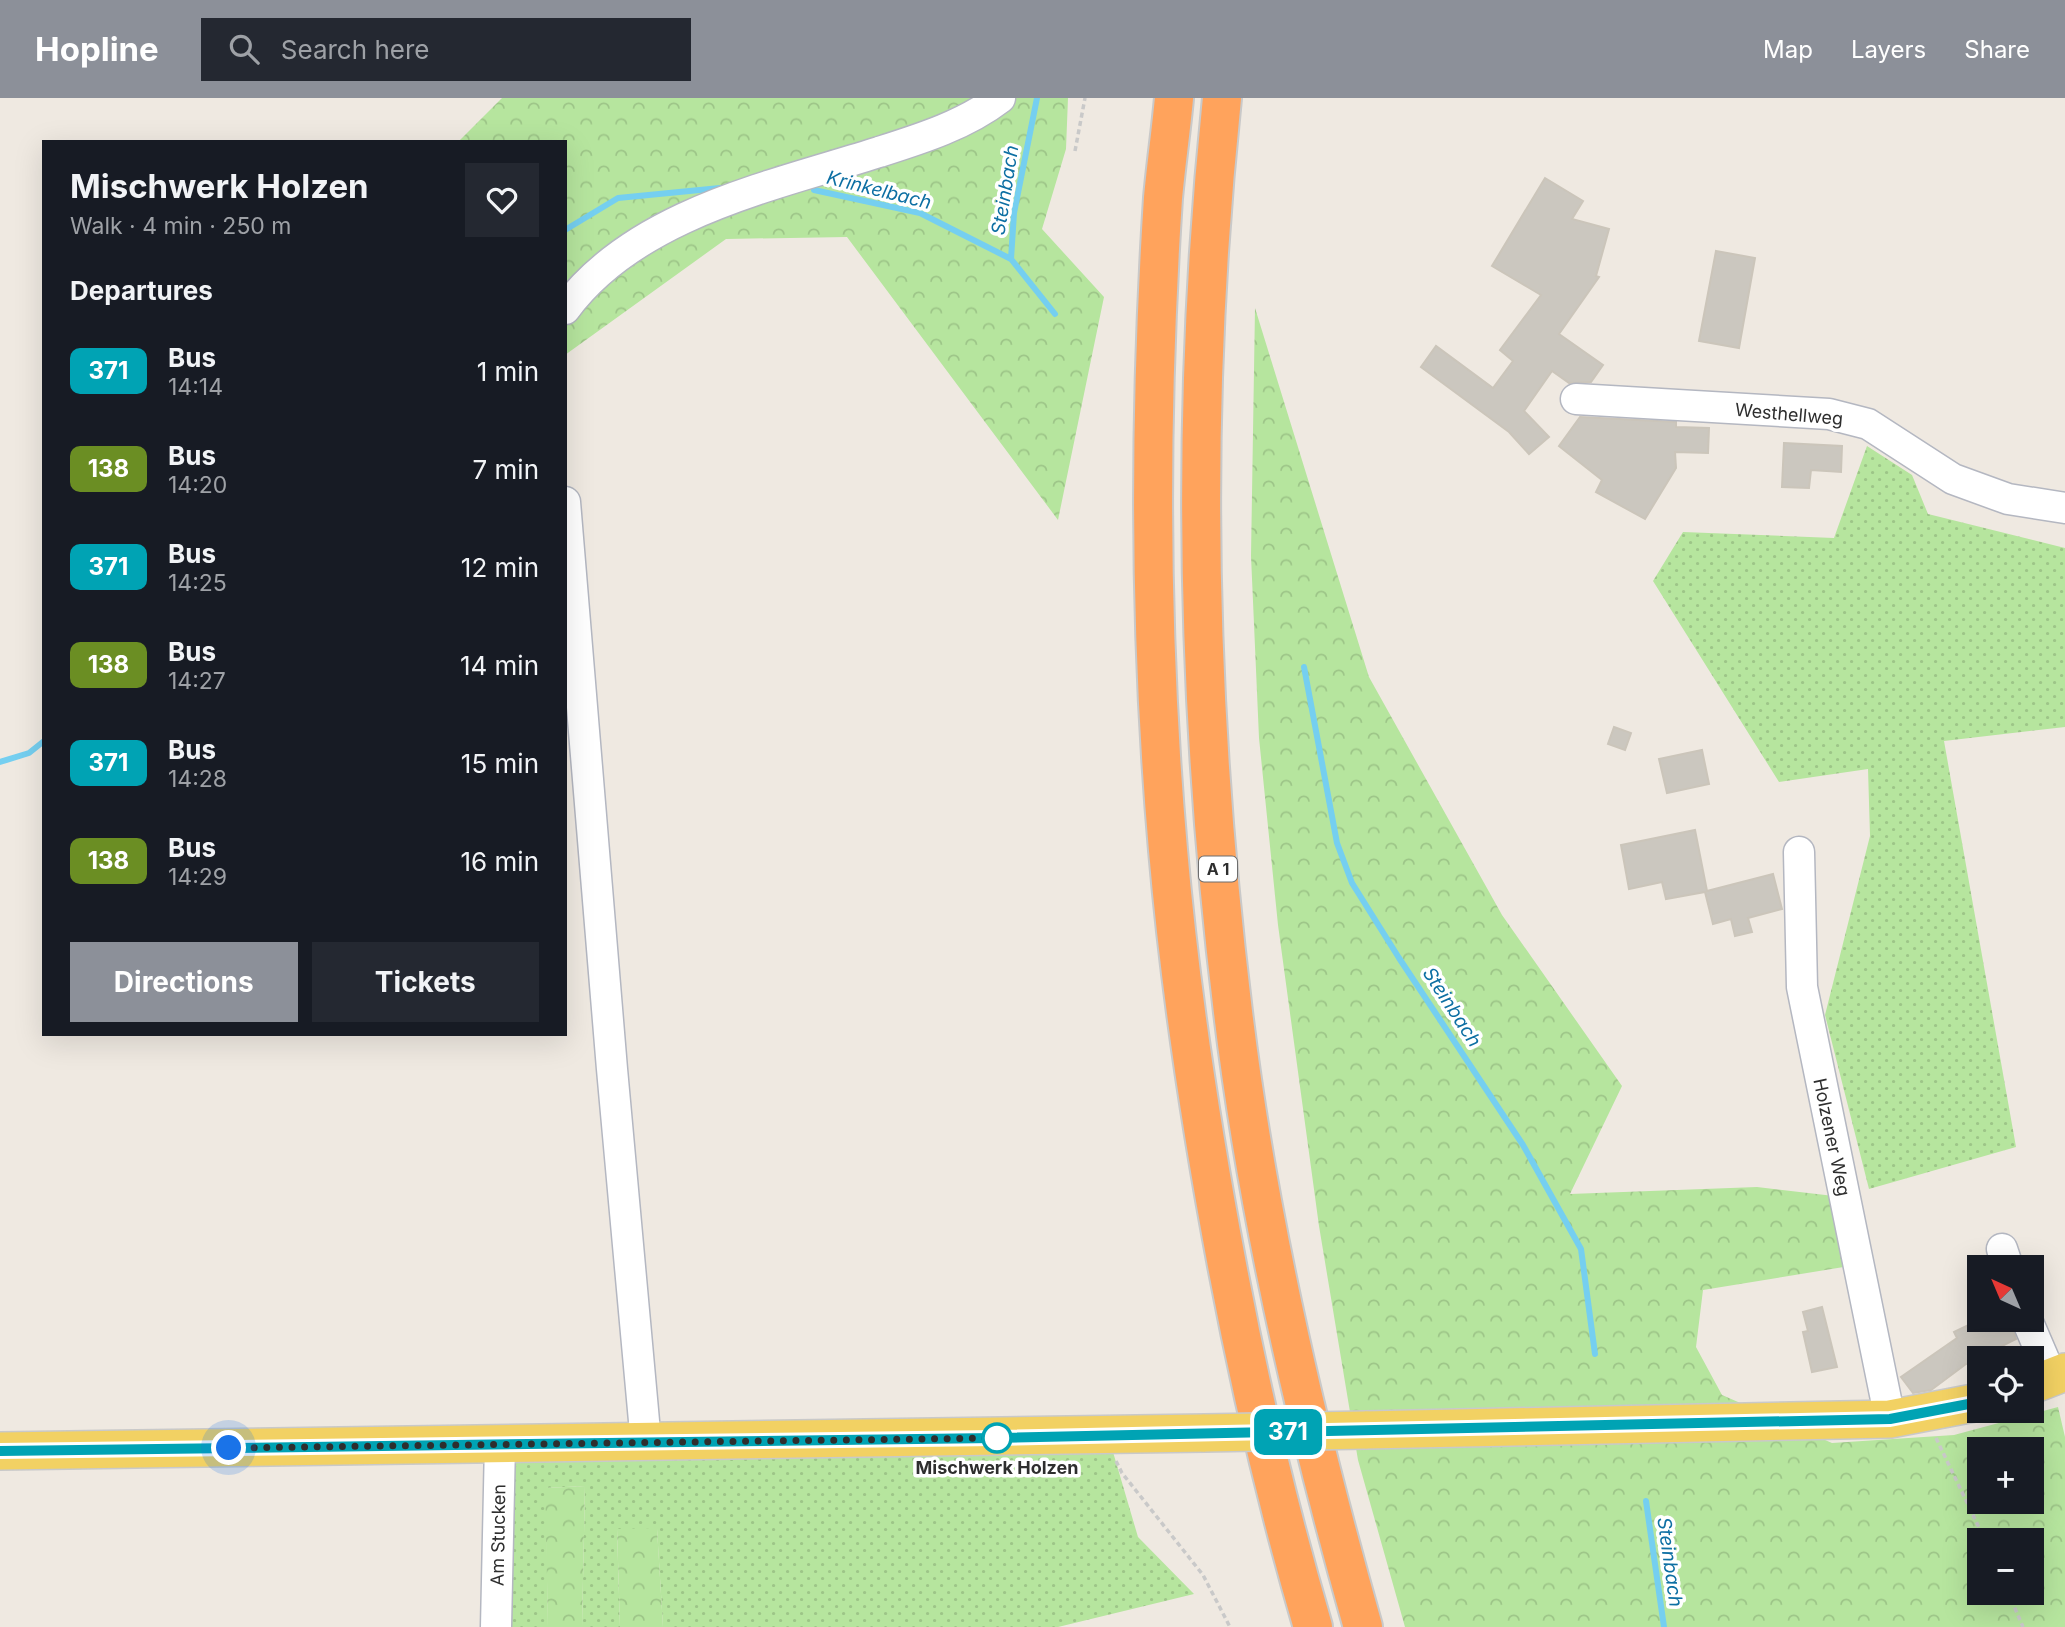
<!DOCTYPE html>
<meta charset="utf-8">
<style>
body{margin:0;font-family:Inter,sans-serif;background:#242831;color:#f1f3f6;height:100vh;display:flex;flex-direction:column;font-size:26px;white-space:nowrap}
*{box-sizing:border-box;margin:0}
p{font-size:23px;color:#9ea1a6}
.icon{flex:none;width:38px;height:38px;fill:none;stroke:currentColor;stroke-width:2;stroke-linecap:round;stroke-linejoin:round}
.map{position:relative;flex:1;overflow:hidden}
.details{position:absolute;left:42px;top:42px;width:525px;height:896px;display:flex;flex-direction:column;background:#171b24;border-radius:0px;box-shadow:0 7px 28px #0002}
.details>*{flex:none}
.badge{padding:0 14px;border-radius:10px;font-size:24px;line-height:46px}
.needle{width:46px;rotate:316deg}
.tools{position:absolute;left:1967px;top:1157px;display:grid;gap:14px}
.tools a{display:grid;place-items:center;width:77px;height:77px;border-radius:0px;background:#171b24;box-shadow:0 7px 28px #0002;font-size:35px}
.you{position:absolute;width:35px;height:35px;margin:-18px;border:5px solid #fff;border-radius:50%;background:#1a73e8;box-shadow:0 0 0 10px #1a73e833}
.map>.badge{position:absolute;translate:-50% -50%;box-shadow:0 0 0 4px #fff}
h2{padding:0 28px;font-size:26px;line-height:63px}
.round{display:grid;place-items:center;flex:none;width:74px;height:74px;border-radius:0px;background:#242831}
.headline{display:flex;align-items:center;justify-content:space-between;height:119px;padding:0 28px}
h1{font-size:33px;font-weight:700;line-height:52px}
.primary-button{display:flex;gap:14px;margin-top:auto;padding:14px 28px}
.primary-button a{flex:1;height:80px;border-radius:0px;background:#8c9099;color:#fff;font-size:28px;font-weight:700;line-height:80px;text-align:center}
.primary-button a+a{background:#242831;color:#f1f3f6}
ul{padding:0;list-style:none}
li{display:flex;align-items:center;gap:21px;height:98px;padding:0 28px}
li div{flex:1}
li b{display:block;font-size:26px}
li em{font-style:normal}
li .badge{min-width:77px;font-weight:700;text-align:center}
header{display:flex;align-items:center;gap:42px;box-sizing:border-box;height:98px;padding:0 35px;background:#8c9099;color:#fff}
header strong{font-size:33px}
nav{display:flex;gap:38px;margin-inline-start:auto;font-size:24px}
.search{width:490px;height:63px;background:#242831;display:flex;align-items:center;gap:18px;box-sizing:border-box;padding:0 24px;border-radius:0px;color:#9ea1a6;font-size:26px}
.map>svg:first-child{display:block}
.grass{fill:url(#grass-dots)}
.forest{fill:url(#forest-crowns);fill-rule:evenodd}
.lines{fill:none;stroke-linecap:round;stroke-linejoin:round}
.stream{stroke:#75cff0;stroke-width:6}
.building{fill:#cbc7bf;stroke:#cbc5ba;stroke-width:2}
.minor-casing{stroke:#b4b7c1;stroke-width:33}
.major-casing{stroke:#c9c9c9;stroke-width:40}
.highway-casing{stroke:#c9c9c9;stroke-width:42}
.path{stroke:#c9c9c9;stroke-width:3.5;stroke-dasharray:5 3.5;stroke-linecap:butt}
.minor{stroke:#fff;stroke-width:30}
.major{stroke:#f2d163;stroke-width:37}
.highway{stroke:#ffa35c;stroke-width:38}
.major-bridge-casing{stroke:#c9c9c9;stroke-width:40;stroke-linecap:butt}
.major-bridge{stroke:#f2d163;stroke-width:37}
.line-casing{stroke:#fff;stroke-width:16}
.line{stroke:#00a3b4;stroke-width:10}
.walk{stroke:#2e2e2e;stroke-width:7;stroke-dasharray:0 12.6}
.stop-dot{fill:#fff;stroke:#00a3b4;stroke-width:3.5}
.labels{text-anchor:middle;dominant-baseline:central;stroke-width:7;stroke-linejoin:round;paint-order:stroke}
.shield{fill:#fff;stroke:#6d6d6d;stroke-width:2}
.shield-label{font-size:16px;font-weight:bold;fill:#2e2e2e}
.street-label{font-size:18px;fill:#2e2e2e;stroke:#fff}
.stop-label{font-size:18px;font-weight:bold;fill:#2e2e2e;stroke:#fff}
.water-label{font-size:19px;font-style:italic;fill:#0d6fa3;stroke:#fff}
</style>
<header>
<strong>Hopline</strong>
<div class="search"><svg class="icon" aria-label="search" viewBox="0 0 24 24"><circle cx="10" cy="10" r="6"/><path d="M15 15l6 6"/></svg>Search here</div>
<nav><a>Map</a><a>Layers</a><a>Share</a></nav>
</header>
<div class="map">
<svg width="2065" height="1529" viewBox="0 0 2065 1529">
<defs>
<pattern id="grass-dots" width="8" height="8" patternUnits="userSpaceOnUse" patternTransform="scale(1.75)"><rect width="8" height="8" fill="#b6e59e"/><path d="M2 2h.1M6 6h.1" fill="none" stroke="#9dc588" stroke-width="1.8" stroke-linecap="round"/></pattern>
<pattern id="forest-crowns" width="20" height="18" patternUnits="userSpaceOnUse" patternTransform="scale(1.75)"><rect width="20" height="18" fill="#b6e59e"/><path d="M2 6a3 3 0 1 1 6 0M12 15a3 3 0 1 1 6 0" fill="none" stroke="#9dc588"/></pattern>
</defs>
<rect width="100%" height="100%" fill="#efe9e1"/>
<!-- grass -->
<path class="grass" d="M1867,348L1912,377L1928,416L2065,450V629L1944,643L2016,1049L1869,1091L1825,917L1870,738L1868,671L1779,684L1653,483L1683,434L1834,440Z
M1108,1337L1138,1439L1194,1496L1058,1529H663L657,1431H617L620,1529H582L585,1388L546,1390L548,1529H496L500,1345Z"/>
<!-- forest -->
<path class="forest" d="M502,0H1068L1066,51L1042,131L1104,199L1058,422L847,139L726,141L565,257V44H458Z
M1255,210L1369,579L1502,817L1622,988L1570,1096L1757,1089L1851,1100L1862,1166L1703,1192L1696,1249L1722,1297L1832,1345L1954,1337L2058,1309L2065,1339V1529H1405L1358,1362L1319,1128L1278,827L1259,640L1251,458ZM1979,1351H2032V1404H1979ZM1979,1442H2032V1494H1979Z
M585,1388L582,1529H548L545,1390Z
M657,1430L663,1529H620L617,1431Z"/>
<g class="lines">
<!-- stream -->
<path class="stream" d="M1037,0L1014,115L1011,161L1055,216
M814,92L920,115L1011,161
M565,132L618,100L720,90
M1304,569L1337,745L1352,785L1399,860L1523,1047L1581,1151L1595,1256
M0,664L29,655L44,643
M1646,1403L1664,1529"/>
</g>
<!-- building -->
<path class="building" d="M1545,80L1583,103L1572,121L1609,131L1596,178L1599,179L1559,236L1603,267L1591,284L1569,285L1552,273L1524,313L1549,339L1529,356L1509,334L1421,269L1436,248L1493,290L1513,263L1500,252L1541,197L1492,168Z
M1716,153L1755,160L1739,250L1699,243Z
M1580,319L1676,324V329L1709,330L1708,355L1675,354L1676,370L1645,421L1596,394L1602,382L1559,348Z
M1784,345L1842,348L1841,374L1811,372L1809,390L1782,389Z
M1614,629L1631,635L1625,652L1608,646Z
M1702,652L1709,686L1667,695L1659,661Z
M1695,732L1707,793L1773,776L1782,811L1748,820L1752,834L1735,838L1731,821L1713,826L1705,794L1666,801L1662,784L1629,791L1621,747Z
M1822,1209L1837,1269L1812,1274L1803,1234L1808,1233L1803,1214Z
M1979,1222H2010L2016,1241L1966,1266L1931,1292L1913,1295L1901,1279L1957,1240L1954,1234Z"/>
<g class="lines">
<!-- minor casing -->
<g class="minor-casing">
<path id="minor" d="M565,211C635,116 772,88 879,54C920,41 965,27 1000,0
M1576,301L1829,316L1868,326L1953,381L2008,401L2065,410
M565,404L612,971L646,1345
M1799,754L1802,889L1890,1321
M2002,1151L2008,1169
M2027,1222L2052,1280
M496,1529L500,1345"/>
</g>
<!-- major casing -->
<g class="major-casing">
<path id="major" d="M2032,1287L2065,1274
M1365,1332L1890,1321L1979,1304
M0,1353L1205,1335"/>
</g>
<!-- highway casing -->
<g class="highway-casing">
<path id="highway" d="M1174,0C1171,33 1166,67 1163,100C1149,317 1149,535 1168,752C1180,891 1201,1029 1227,1167C1250,1289 1278,1410 1313,1529
M1222,0C1190,304 1196,612 1233,914C1258,1122 1306,1328 1363,1529"/>
</g>
<!-- path -->
<path class="path" d="M1075,53L1085,0
M1936,1340L1985,1442
M1116,1363L1122,1375L1203,1477L1230,1529
M2008,1494L2023,1529"/>
<!-- minor -->
<use href="#minor" class="minor"/>
<!-- major -->
<use href="#major" class="major"/>
<!-- highway -->
<use href="#highway" class="highway"/>
<!-- major-bridge casing -->
<g class="major-bridge-casing">
<path id="major-bridge" d="M1205,1335L1365,1332"/>
</g>
<!-- major-bridge -->
<use href="#major-bridge" class="major-bridge"/>
</g>
<g class="lines">
<!-- line casing -->
<g class="line-casing">
<path id="line" d="M0,1353L995,1340L1890,1321L1979,1304"/>
</g>
<!-- line -->
<use href="#line" class="line"/>
<!-- walk -->
<path class="walk" d="M229,1350L997,1340"/>
</g>
<!-- markers -->
<circle class="stop-dot" cx="997" cy="1340" r="14"/>
<g class="labels">
<!-- shield labels -->
<rect class="shield" x="1199" y="758.5" width="38" height="25" rx="5"/>
<g class="shield-label">
<text x="1218" y="771">A 1</text>
</g>
<!-- street labels -->
<g class="street-label">
<text transform="translate(1789 316) rotate(5)">Westhellweg</text>
<text transform="translate(1832 1039) rotate(78)">Holzener Weg</text>
<text transform="translate(498 1437) rotate(-89)">Am Stucken</text>
</g>
<!-- stop labels -->
<g class="stop-label">
<text x="997" y="1369">Mischwerk Holzen</text>
</g>
<!-- water labels -->
<g class="water-label">
<text transform="translate(879 92) rotate(14)">Krinkelbach</text>
<text transform="translate(1005 92) rotate(-81)">Steinbach</text>
<text transform="translate(1452 909) rotate(57)">Steinbach</text>
<text transform="translate(1670 1464) rotate(82)">Steinbach</text>
</g>
</g>
</svg>
<div class="tools">
<a><svg class="needle" viewBox="-14 -14 28 28"><path d="M0-13l5 13h-10z" fill="#e53935"/><path d="M0 13l5-13h-10z" fill="#9ea1a6"/></svg></a>
<a><svg class="icon" aria-label="locate" viewBox="0 0 24 24"><circle cx="12" cy="12" r="6"/><path d="M12 2v4M12 18v4M2 12h4M18 12h4"/></svg></a>
<a>+</a>
<a>−</a>
</div>
<div class="you" style="left:229px;top:1350px"></div>
<b class="badge" style="left:1288px;top:1334px;background:#00a3b4;color:#fff">371</b>
<section class="details">
<div class="headline"><div><h1>Mischwerk Holzen</h1><p>Walk · 4 min · 250 m</p></div><a class="round"><svg class="icon" aria-label="heart" viewBox="0 0 24 24"><path d="M12 20l-8-8c-3-5 5-10 8-4 3-6 11-1 8 4z"/></svg></a></div>
<h2>Departures</h2>
<ul>
<li><span class="badge" style="background:#00a3b4;color:#fff">371</span><div><b>Bus</b><p>14:14</p></div><em>1 min</em></li>
<li><span class="badge" style="background:#6b8e23;color:#fff">138</span><div><b>Bus</b><p>14:20</p></div><em>7 min</em></li>
<li><span class="badge" style="background:#00a3b4;color:#fff">371</span><div><b>Bus</b><p>14:25</p></div><em>12 min</em></li>
<li><span class="badge" style="background:#6b8e23;color:#fff">138</span><div><b>Bus</b><p>14:27</p></div><em>14 min</em></li>
<li><span class="badge" style="background:#00a3b4;color:#fff">371</span><div><b>Bus</b><p>14:28</p></div><em>15 min</em></li>
<li><span class="badge" style="background:#6b8e23;color:#fff">138</span><div><b>Bus</b><p>14:29</p></div><em>16 min</em></li>
</ul>
<div class="primary-button"><a>Directions</a><a>Tickets</a></div>
</section>
</div>
